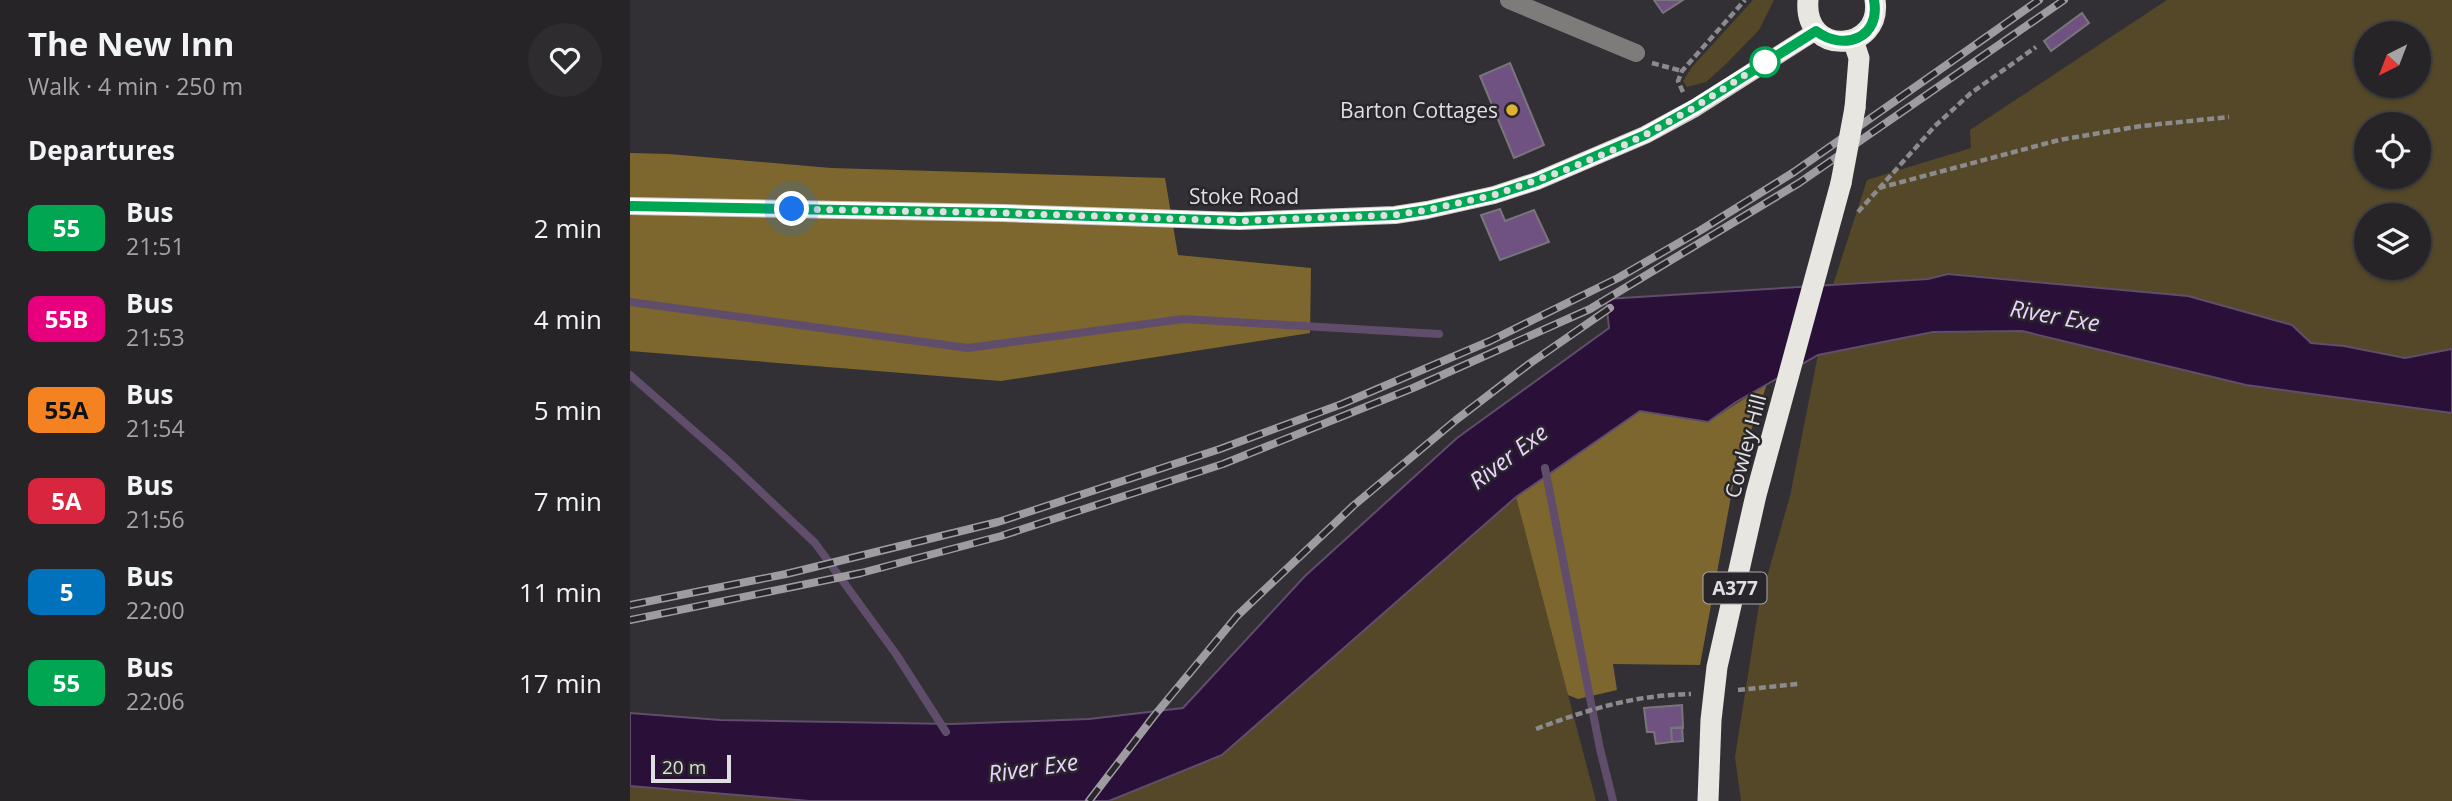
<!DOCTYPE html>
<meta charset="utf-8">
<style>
body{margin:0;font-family:"Open Sans",sans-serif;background:#2e2c2f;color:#f1f3f6;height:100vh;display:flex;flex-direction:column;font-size:26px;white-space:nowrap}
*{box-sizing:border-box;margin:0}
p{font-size:23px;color:#a4a4a7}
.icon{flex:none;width:38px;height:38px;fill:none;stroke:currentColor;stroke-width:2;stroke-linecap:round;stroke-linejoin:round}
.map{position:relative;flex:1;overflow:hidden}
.drawer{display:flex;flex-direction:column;background:#262427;width:630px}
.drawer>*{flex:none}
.badge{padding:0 14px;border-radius:10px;font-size:24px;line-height:46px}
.needle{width:46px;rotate:222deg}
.fabs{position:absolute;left:1724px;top:21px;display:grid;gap:14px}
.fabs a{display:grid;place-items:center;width:77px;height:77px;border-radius:50%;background:#262427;box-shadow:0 2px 5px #0004,0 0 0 2px #424144;font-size:35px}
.scale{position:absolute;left:21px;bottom:18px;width:80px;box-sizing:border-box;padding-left:7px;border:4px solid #dfdee1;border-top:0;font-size:19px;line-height:24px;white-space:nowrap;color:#dfdee1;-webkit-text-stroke:5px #28262a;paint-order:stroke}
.you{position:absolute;width:35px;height:35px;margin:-18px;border:5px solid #fff;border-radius:50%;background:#1a73e8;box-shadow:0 0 0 10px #1a73e833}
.map>.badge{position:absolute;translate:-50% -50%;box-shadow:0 0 0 4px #fff}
h2{padding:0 28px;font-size:26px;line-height:63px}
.round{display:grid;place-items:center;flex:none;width:74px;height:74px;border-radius:37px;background:#2e2c2f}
.head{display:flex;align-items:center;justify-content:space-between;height:119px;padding:0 28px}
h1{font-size:33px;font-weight:700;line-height:52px}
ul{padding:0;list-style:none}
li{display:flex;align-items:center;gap:21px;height:91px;padding:0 28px}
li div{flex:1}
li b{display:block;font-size:26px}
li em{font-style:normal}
li .badge{min-width:77px;font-weight:700;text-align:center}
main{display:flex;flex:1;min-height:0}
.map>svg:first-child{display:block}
.green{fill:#554828;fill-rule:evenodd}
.forest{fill:#7d672e}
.water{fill:#2a0f39;stroke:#604d6b;stroke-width:2}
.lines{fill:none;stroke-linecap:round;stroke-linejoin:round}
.stream{stroke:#604d6b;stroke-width:8}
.building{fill:#6f5282;stroke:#79767b;stroke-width:2}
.path{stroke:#8b8a8d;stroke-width:4.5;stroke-dasharray:7 3.5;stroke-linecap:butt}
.minor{stroke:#7d7c7a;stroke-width:18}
.major{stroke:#cac8c3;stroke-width:18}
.highway{stroke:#e8e6e0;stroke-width:21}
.rail-casing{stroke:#9e9ca0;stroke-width:8}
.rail{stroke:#28262a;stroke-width:5;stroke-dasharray:16;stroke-linecap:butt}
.highway-bridge{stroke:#e8e6e0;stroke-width:21}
.line-casing{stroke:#fff;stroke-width:16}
.line{stroke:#00a651;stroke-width:10}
.walk{stroke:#dfdee1;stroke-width:7;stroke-dasharray:0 12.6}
.stop-dot{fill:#fff;stroke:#00a651;stroke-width:3.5}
.poi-dot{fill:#deb133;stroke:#28262a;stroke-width:2.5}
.labels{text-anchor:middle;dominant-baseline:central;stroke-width:5;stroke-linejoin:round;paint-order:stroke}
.shield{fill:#28262a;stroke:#a8a7aa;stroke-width:2}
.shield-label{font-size:19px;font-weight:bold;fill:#dfdee1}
.poi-label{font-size:21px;fill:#dfdee1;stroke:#28262a;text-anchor:end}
.street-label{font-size:21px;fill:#dfdee1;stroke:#28262a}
.water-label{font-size:23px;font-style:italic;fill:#edd2ff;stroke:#28262a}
</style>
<main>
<section class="drawer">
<div class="head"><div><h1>The New Inn</h1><p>Walk · 4 min · 250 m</p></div><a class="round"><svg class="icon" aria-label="heart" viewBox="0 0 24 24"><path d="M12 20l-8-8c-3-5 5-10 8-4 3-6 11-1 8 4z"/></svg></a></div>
<h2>Departures</h2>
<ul>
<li><span class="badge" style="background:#00a651;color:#fff">55</span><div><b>Bus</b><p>21:51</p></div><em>2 min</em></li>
<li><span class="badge" style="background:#e6007e;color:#fff">55B</span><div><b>Bus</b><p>21:53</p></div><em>4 min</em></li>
<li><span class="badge" style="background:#f58220;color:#111">55A</span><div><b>Bus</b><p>21:54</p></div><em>5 min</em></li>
<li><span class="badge" style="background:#d7263d;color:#fff">5A</span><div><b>Bus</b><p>21:56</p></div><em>7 min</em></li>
<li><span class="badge" style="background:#0072bc;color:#fff">5</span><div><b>Bus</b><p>22:00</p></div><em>11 min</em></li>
<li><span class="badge" style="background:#00a651;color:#fff">55</span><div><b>Bus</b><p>22:06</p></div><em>17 min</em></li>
</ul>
</section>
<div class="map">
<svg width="1822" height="801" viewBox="0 0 1822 801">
<rect width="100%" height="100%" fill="#323034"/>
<!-- green -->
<path class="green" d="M1123,0H1144L1129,30L1096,64L1076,82L1057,87L1053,81L1062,67Z
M1537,0H1822V349L1775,358L1714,346L1681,343L1662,325L1318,274L1298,279L1203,285L1237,180L1341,148L1340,130ZM1736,33H1788V86H1736ZM1736,124H1788V177H1736ZM1736,215H1788V268H1736Z
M1392,331L1616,385L1822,413V801H1111L1105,757L1129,605L1160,496L1188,355L1303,332Z
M886,497L966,801H479L592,755Z
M0,786L179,801H0Z"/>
<!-- forest -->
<path class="forest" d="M0,153L39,154L201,168L535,178L548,255L681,268L680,333L371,381L0,351Z
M1137,384L1104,480L1070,665L983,664L987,690L948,699L938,695L886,497L1010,411L1078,422Z"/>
<!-- water -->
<path class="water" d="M1318,274L1558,296L1662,325L1681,343L1714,346L1775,358L1822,349V413L1616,385L1392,331L1303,332L1188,355L1106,402L1078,422L1010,411L886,497L592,755L479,801H179L0,786V713L90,720L322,724L459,719L553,708L675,576L827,438L979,328L976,299L1298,279Z"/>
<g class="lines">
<!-- stream -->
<path class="stream" d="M0,302L338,348L553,319L809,334
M0,375L95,458L185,543L266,654L316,732
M915,468L970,749L983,801"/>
</g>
<!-- building -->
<path class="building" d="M1024,0H1053L1033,13Z
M1452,13L1459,23L1421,51L1414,41Z
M880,63L914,145L884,158L850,76Z
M870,209L875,221L904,210L919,242L870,260L851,215Z
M1052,705L1053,728H1041L1042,742L1026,744L1024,732H1017L1014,708Z
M1052,727L1053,741L1042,742L1041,728Z"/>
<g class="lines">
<!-- path -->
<path class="path" d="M1022,63L1052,71
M1053,92L1048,81L1052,71L1115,0
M1249,188L1429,140L1511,126L1599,117
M1228,212L1305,126L1341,93L1406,47
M1108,690L1168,684
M906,729C959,709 1005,695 1061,694"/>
<!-- minor -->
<path class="minor" d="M879,0L1006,53"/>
<!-- major -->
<path class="major" d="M0,206L373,213L610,221L765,215L797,210L864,195L907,181L1015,135L1065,108L1186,31"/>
<!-- highway -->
<path class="highway" d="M1178,0C1173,58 1253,52 1245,0
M1223,40L1229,58L1225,108
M1078,801L1081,720L1087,667L1126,495L1211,183"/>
<!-- rail casing -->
<g class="rail-casing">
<path id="rail" d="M0,605L156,574L368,522L590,449L712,404L860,341L988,278L1071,230L1164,172L1409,0
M0,620L231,573L371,536L593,464L783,388L960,309L1169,183L1434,0
M459,801L524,716L607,616L723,506L826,420L899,364L980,308"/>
</g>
<!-- rail -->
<use href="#rail" class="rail"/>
<!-- highway-bridge -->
<path class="highway-bridge" d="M1211,183L1225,108"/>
</g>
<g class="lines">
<!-- line casing -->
<g class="line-casing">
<path id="line" d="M0,206L373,213L610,221L765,215L797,210L864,195L907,181L1015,135L1065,107L1186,31C1214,52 1251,38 1244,0"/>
</g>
<!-- line -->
<use href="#line" class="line"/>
<!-- walk -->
<path class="walk" d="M162,209L373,213L610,221L765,215L797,210L864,195L935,170L981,151L1015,135L1065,107L1143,57L1135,62"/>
</g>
<!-- markers -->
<circle class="stop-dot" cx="1135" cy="62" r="14"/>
<circle class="poi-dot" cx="882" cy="110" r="7"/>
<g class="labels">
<!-- shield labels -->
<rect class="shield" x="1073.5" y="572.5" width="63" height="31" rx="5"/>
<g class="shield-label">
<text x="1105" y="588">A377</text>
</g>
<!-- poi labels -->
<g class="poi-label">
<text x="868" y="110">Barton Cottages</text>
</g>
<!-- street labels -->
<g class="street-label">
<text x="614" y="196">Stoke Road</text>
<text transform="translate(1115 446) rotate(-75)">Cowley Hill</text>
</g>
<!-- water labels -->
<g class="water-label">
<text transform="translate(1425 315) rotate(10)">River Exe</text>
<text transform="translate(878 456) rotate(-37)">River Exe</text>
<text transform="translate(403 767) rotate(-8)">River Exe</text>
</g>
</g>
</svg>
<div class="fabs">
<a><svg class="needle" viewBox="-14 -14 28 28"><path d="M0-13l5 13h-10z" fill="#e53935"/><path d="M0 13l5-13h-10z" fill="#a4a4a7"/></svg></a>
<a><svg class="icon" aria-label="locate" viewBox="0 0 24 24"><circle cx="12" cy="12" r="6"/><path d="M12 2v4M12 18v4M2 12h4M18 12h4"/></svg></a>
<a><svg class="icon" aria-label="layers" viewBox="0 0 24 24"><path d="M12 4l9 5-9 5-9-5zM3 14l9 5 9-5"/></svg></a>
</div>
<div class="scale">20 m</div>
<div class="you" style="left:162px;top:209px"></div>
</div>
</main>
